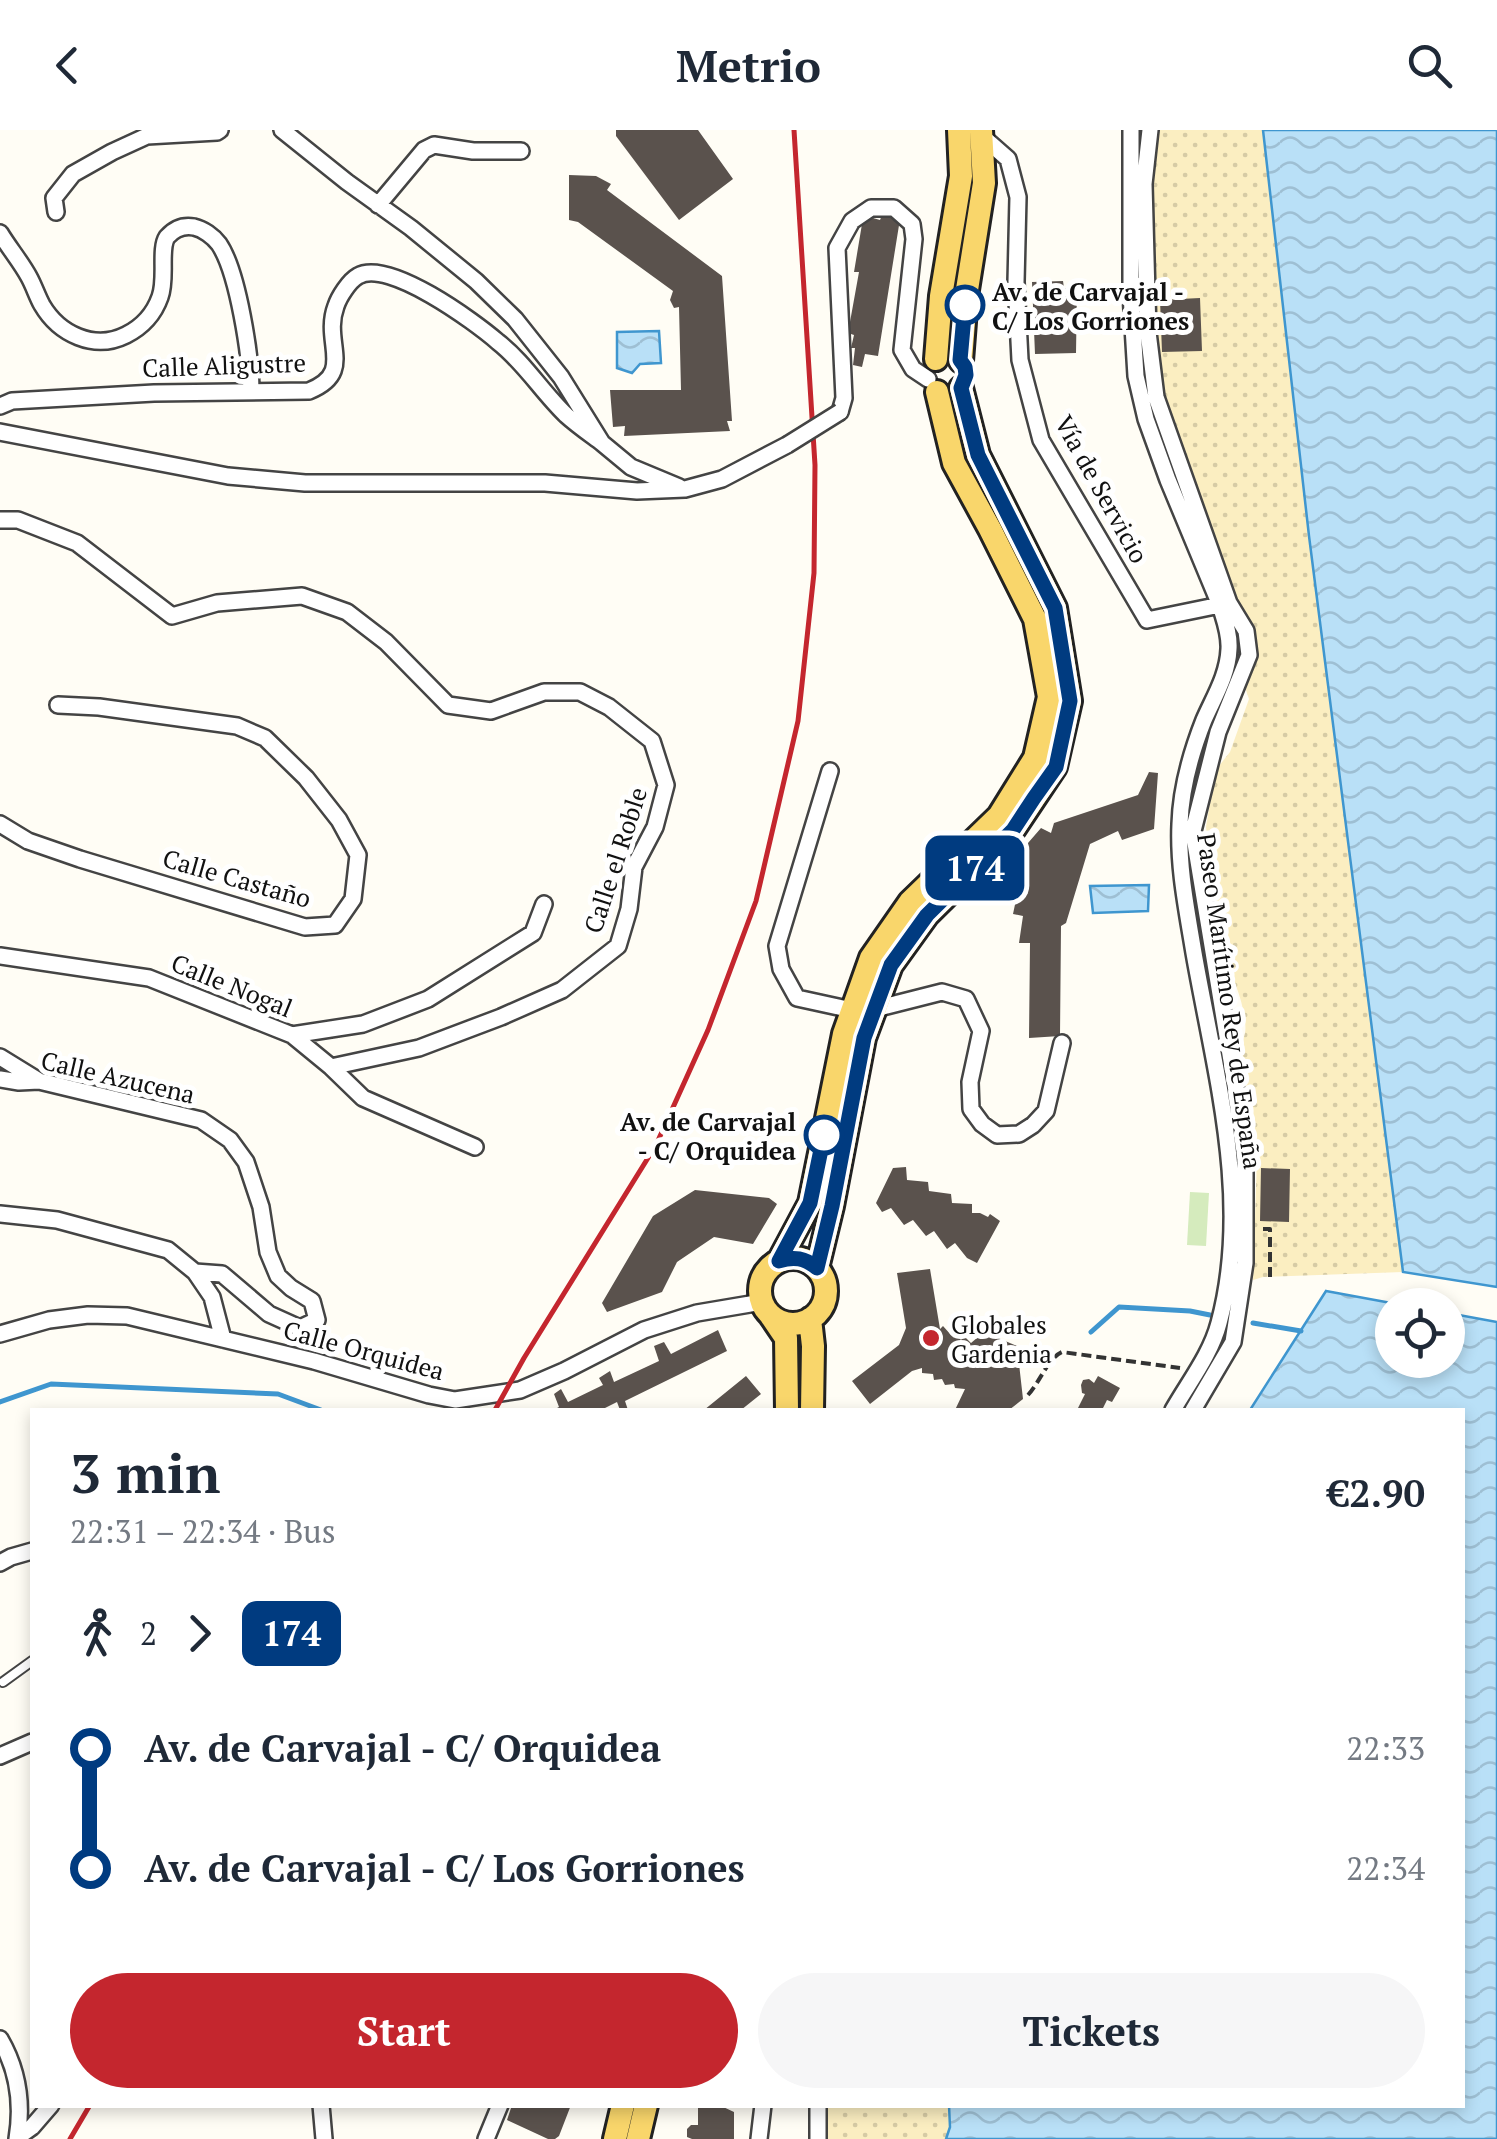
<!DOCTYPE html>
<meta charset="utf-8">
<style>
body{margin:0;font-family:"PT Serif",serif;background:#f6f6f7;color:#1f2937;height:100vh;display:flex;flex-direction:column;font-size:38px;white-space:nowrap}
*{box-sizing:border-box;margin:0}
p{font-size:32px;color:#747a83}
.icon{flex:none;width:55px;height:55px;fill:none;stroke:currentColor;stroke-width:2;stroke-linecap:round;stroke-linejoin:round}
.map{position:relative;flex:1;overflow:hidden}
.side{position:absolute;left:30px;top:1278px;width:1435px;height:700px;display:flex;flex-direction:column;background:#fff;border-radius:0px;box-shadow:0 5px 15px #0003}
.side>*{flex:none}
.badge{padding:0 20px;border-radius:15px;font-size:35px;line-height:65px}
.buttons{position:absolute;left:1375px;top:1158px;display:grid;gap:20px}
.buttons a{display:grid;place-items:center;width:90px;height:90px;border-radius:50%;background:#fff;box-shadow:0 5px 15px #0003;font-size:50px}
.map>.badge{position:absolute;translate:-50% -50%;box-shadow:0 0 0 5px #fff}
.legs{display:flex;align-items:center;gap:15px;height:110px;padding:0 40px;font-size:32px}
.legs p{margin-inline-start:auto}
.head{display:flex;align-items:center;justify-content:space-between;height:170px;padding:0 40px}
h1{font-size:55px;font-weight:800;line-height:75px}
.primary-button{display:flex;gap:20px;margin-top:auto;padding:20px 40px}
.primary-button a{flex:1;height:115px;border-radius:60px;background:#c4262e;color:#fff;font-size:40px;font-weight:800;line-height:115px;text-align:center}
.primary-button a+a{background:#f6f6f7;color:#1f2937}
ul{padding:0 40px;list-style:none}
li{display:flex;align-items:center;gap:35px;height:120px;font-size:38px}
li i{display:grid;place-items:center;width:15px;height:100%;margin:0 12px;background:currentColor}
li i::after{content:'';width:25px;height:25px;margin:-12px;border:8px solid;border-radius:50%;background:#fff}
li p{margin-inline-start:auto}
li:first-child i{background:linear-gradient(#0000 50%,currentColor 0)}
li:last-child i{background:linear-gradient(currentColor 50%,#0000 0)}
header{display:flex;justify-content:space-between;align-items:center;height:130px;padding:0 40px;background:#fff;font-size:45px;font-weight:800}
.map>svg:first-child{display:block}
.green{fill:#d5ebbd}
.sand{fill:url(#sand-dots)}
.water{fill:url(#water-waves);stroke:#3f96cf;stroke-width:2.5}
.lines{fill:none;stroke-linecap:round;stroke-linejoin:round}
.stream{stroke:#3f96cf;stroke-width:5}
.building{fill:#5a524d}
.lane-casing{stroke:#444;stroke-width:12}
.street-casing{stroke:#444;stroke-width:20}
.primary-casing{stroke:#222;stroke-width:28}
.path{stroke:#333;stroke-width:4;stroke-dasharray:10 5;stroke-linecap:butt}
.lane{stroke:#fff;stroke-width:8}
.street{stroke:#fff;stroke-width:15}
.primary{stroke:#f9d66b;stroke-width:22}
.rail{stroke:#c4262e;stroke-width:5}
.street-bridge-casing{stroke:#444;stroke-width:20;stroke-linecap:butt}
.street-bridge{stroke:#fff;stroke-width:15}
.line-1-casing{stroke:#fff;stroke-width:22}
.line-1{stroke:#003b80;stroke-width:15}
.stop-1-dot{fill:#fff;stroke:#003b80;stroke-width:5}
.poi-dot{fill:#c4262e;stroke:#fff;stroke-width:4}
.labels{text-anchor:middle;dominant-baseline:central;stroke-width:10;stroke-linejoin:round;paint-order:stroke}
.stop-label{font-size:25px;font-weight:bold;fill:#111;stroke:#fff;text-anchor:start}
.street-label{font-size:25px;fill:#111;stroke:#fff}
.poi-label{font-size:25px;fill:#111;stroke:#fff;text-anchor:start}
</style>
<header><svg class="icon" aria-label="back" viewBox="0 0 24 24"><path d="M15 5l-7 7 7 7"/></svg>Metrio<svg class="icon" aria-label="search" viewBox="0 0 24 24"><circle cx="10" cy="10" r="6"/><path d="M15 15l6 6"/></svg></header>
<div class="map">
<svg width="1497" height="2009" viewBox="0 0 1497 2009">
<defs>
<pattern id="sand-dots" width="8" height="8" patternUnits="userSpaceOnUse" patternTransform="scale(2.5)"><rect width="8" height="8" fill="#fbeec1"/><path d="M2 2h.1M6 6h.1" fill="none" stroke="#d6cba5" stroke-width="1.8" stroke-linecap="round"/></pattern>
<pattern id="water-waves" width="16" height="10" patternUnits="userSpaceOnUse" patternTransform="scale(2.5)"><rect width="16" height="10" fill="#b9e0f7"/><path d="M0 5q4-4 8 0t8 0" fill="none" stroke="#9ebfd3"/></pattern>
</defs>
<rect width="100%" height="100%" fill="#fffdf5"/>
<!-- green -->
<path class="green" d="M1190,1062L1209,1063L1206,1116L1187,1115Z"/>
<!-- sand -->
<path class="sand" d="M1145,0H1263L1309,406L1403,1142L1263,1147L1253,1150L1257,1028L1239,919C1241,914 1244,909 1245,903C1248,888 1235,843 1223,834L1206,697L1215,641L1230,622L1249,569L1246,560L1253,503L1236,470L1164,306L1147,259L1140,195L1139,67Z
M824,1975H949L950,1997L946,2009H824Z"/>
<!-- water -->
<path class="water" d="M1263,0H1497V1157L1403,1142L1309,406Z
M659,201L661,233L640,234L632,243L617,238V202Z
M1149,755L1148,781L1093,783L1090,756Z
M1326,1161L1402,1175H1392V1230H1448V1183L1497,1192V2009H946L950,1997L949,1975H1462V1280H1250Z"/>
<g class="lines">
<!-- stream -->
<path class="stream" d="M1253,1193L1301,1201
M1091,1202L1119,1177L1190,1181L1210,1185
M0,1272L51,1254L278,1264L321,1280"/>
</g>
<!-- building -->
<path class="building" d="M616,0H698L733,49L679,90L616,6Z
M569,45L596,46L611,54L607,60L722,146L732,291H727L730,301L624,306L625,296L613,297L610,260H681L679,177L674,178L670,170L673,161L578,92L569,90Z
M882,85L900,89L878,226L865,224L862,237L853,235L855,218H851L854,205L848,203L859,142H854L862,94L873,88L880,90Z
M1063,151L1064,158L1077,159L1076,223L1035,224L1032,152Z
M1200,168L1202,221L1162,222L1160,170Z
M1149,642L1158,643L1154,699L1122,710L1118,701L1090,714L1066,793L1061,796L1060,906L1029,908L1030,813H1019L1023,786L1013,784L1028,713L1041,698L1051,703L1054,693L1138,665Z
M906,1037L907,1050L928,1052L929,1061L951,1064L952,1073L972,1074V1083H980L988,1087L990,1084L1000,1091L977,1133L967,1128L955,1113L947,1119L934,1101L926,1106L913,1090L904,1095L891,1078L882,1082L876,1073L893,1038Z
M1261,1038L1290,1039L1289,1092L1260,1091Z
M695,1060L769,1068L777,1074L753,1114L714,1107L677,1132L662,1162L607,1182L602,1173L653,1086Z
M930,1139L940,1199L943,1196L951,1205L954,1201L961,1210L964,1206L971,1213L984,1202L1017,1216L1023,1269L1009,1280H955L965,1259L955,1258L954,1254L945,1255L942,1249L934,1250L933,1244L922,1243V1238L912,1241L870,1274L852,1251L899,1215L906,1198L897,1143Z
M718,1200L727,1221L625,1271L628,1280H620L617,1272L601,1280H553L559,1277L554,1264L561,1259L568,1272L603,1255L599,1248L610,1241L614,1252L659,1231L654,1216L664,1212L671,1224Z
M746,1246L761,1264L741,1280H704Z
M1098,1246L1120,1258L1112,1272L1107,1270L1102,1280H1077L1085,1264L1082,1263L1081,1255L1083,1250L1089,1249L1094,1253Z
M512,1975H571L559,2006L555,2009H548L507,1990Z
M698,1975H719L734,1982V2009H692L687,2007V1999L691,1995H698Z"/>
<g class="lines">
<!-- lane casing -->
<g class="lane-casing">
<path id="lane" d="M3,1552L32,1531"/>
</g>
<!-- street casing -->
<g class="street-casing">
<path id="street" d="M282,0L347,52L411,98L476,151L515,189L561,247L602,313L631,337L679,357
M1131,0V164L1136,246L1146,289L1168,350L1220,475C1224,489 1230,503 1229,519C1228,545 1214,567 1204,590C1191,623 1181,659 1180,694C1178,737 1187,780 1194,823C1215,943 1252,1071 1219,1193C1211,1224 1189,1252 1173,1280
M1150,0L1144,54L1148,202L1156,267L1229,473L1246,501L1249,525L1218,602L1193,701L1245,1015V1133L1233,1212L1193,1280
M983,7L1008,29L1018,67L1016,152L1020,230L1041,310L1147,490L1220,475
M378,75L424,20L434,15L473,21H521
M56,82L54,68L73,44L112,22L147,6L217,2L220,0
M0,103C9,118 21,132 29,147C34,156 37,166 42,175C59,204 94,221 126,205C142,197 154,184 160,167C167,149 159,119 167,107C174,99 183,95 194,97C203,99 213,106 219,114C238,142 251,227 251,262
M0,276L12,271L154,263L309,261C356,242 322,213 336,176C339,167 349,151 358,146C388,128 475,192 498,212C524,232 542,262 566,285C577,295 590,304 602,313
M840,282L844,268L837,118L852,91L871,78H894L912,94L914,109L902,220L913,239L928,249
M0,302L228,346L305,353H545L637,361L685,359L722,349L787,315
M0,390H18L77,413L172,486L217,473L302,466L347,482L386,512L448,575L491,581L544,562H580L609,577L652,611L666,655L655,697L634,737L629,779L618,816L562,860L501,887L419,918L331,937
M830,641L777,816L781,839L797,868L852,880
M0,694L28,711L80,729L305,797L335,795L353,769L358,725L339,690L306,648L265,608L237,596L99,577L58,575
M0,826L149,848L292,905L331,937L363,968L475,1017
M875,879L942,862L966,869L981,901L970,952L971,979L982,994L997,1005L1019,1004L1033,995L1046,981L1062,913
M292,905L363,894L428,869L533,803L544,774
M0,927L39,951
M0,949L19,952L39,951L201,990L230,1010L246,1032L261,1077L268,1122L278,1146L291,1158L312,1171L317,1190L300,1198L269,1184L222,1144L195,1142
M0,1084L57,1090L168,1120L195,1142L212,1167L223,1209
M0,1204L49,1190L88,1185L127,1186L314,1231L429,1265L455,1270L520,1260L564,1241L644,1200L697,1183L762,1172
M0,1433L11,1427L32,1421
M0,1626L32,1612
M0,1909C18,1940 23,1973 17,2009
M321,1975L324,2009
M818,1975V2009
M18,2007L32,1997L51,1975
M486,2009L500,1975
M759,2009L763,1975"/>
</g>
<!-- primary casing -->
<g class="primary-casing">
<path id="primary" d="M936,229L941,166L961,46L959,0
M961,231L966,166L984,53L981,0
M760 1161a33 33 0 1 1 66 0a33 33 0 1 1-66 0Z
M779,1131L810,1073L844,904L871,828L910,772L999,686L1035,628L1049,567L1035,489L990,399L954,333L937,262
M817,1138L832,1076L864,908L891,835L927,785L1013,700L1055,637L1070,571L1055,478L978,325L961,258
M771,1186L786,1208L787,1280
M810,1189L813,1216L812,1280
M615,2009L623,1975
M638,2009L646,1975"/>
</g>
<!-- path -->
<path class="path" d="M1263,1099H1270V1147
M1028,1265C1040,1252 1048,1228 1062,1222L1180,1238"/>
<!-- lane -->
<use href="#lane" class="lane"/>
<!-- street -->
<use href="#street" class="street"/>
<!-- primary -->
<use href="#primary" class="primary"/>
<!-- rail -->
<path class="rail" d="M495,1280L524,1228L656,1015L708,900L756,771L798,591L814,443L815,335L794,0
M70,2009L90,1975"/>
<!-- street-bridge casing -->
<g class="street-bridge-casing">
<path id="street-bridge" d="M787,315L840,282"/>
</g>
<!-- street-bridge -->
<use href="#street-bridge" class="street-bridge"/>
</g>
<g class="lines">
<!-- line-1 casing -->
<g class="line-1-casing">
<path id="line-1" d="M824,1005L810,1073L779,1131C794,1126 805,1128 817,1138L832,1076L864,908L891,835L927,785L1013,700L1034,668L1056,637L1070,571L1055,478L978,325L961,258L966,245L965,237L960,230L965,175"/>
</g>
<!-- line-1 -->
<use href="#line-1" class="line-1"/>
</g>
<!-- markers -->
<g class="stop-1-dot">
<circle cx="965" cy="175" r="18"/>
<circle cx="824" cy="1005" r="18"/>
</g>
<circle class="poi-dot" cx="931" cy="1208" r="10"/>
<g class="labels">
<!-- stop labels -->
<g class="stop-label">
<text x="992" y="161">Av. de Carvajal -<tspan x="992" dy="29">C/ Los Gorriones</tspan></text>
<text x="796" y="991" text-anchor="end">Av. de Carvajal<tspan x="796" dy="29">- C/ Orquidea</tspan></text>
</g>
<!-- street labels -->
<g class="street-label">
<text transform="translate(224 235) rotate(-2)">Calle Aligustre</text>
<text transform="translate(1102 359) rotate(61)">Vía de Servicio</text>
<text transform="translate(615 730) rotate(-72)">Calle el Roble</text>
<text transform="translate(237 748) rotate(16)">Calle Castaño</text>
<text transform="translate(232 855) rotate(22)">Calle Nogal</text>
<text transform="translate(1230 871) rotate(82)">Paseo Marítimo Rey de España</text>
<text transform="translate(118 947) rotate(13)">Calle Azucena</text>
<text transform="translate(364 1220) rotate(15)">Calle Orquidea</text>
</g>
<!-- poi labels -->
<g class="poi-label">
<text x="951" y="1194">Globales<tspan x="951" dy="29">Gardenia</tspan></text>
</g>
</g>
</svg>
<div class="buttons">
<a><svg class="icon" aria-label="locate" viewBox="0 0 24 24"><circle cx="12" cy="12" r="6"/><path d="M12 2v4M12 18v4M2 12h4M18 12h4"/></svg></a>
</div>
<b class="badge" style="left:975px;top:738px;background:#003b80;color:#fff">174</b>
<section class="side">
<div class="head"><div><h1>3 min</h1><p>22:31 – 22:34 · Bus</p></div><b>€2.90</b></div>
<div class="legs"><svg class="icon" aria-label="walk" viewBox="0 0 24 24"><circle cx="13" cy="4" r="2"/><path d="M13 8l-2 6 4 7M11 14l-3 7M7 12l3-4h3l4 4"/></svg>2<svg class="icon" aria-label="forward" viewBox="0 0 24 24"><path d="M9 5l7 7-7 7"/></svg><b class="badge" style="background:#003b80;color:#fff">174</b></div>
<ul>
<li><i style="color:#003b80"></i><b>Av. de Carvajal - C/ Orquidea</b><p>22:33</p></li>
<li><i style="color:#003b80"></i><b>Av. de Carvajal - C/ Los Gorriones</b><p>22:34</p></li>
</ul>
<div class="primary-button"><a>Start</a><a>Tickets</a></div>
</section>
</div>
